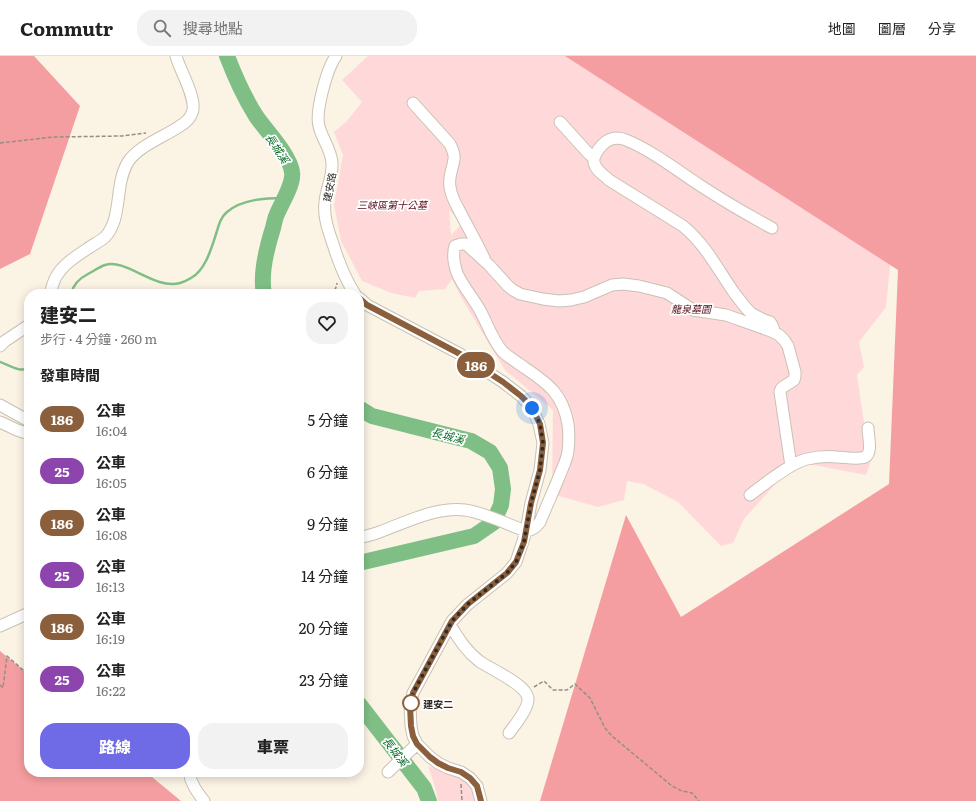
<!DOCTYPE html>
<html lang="zh-TW">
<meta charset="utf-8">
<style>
body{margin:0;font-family:Literata,"Noto Sans TC",serif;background:#f2f2f2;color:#222;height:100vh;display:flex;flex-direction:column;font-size:15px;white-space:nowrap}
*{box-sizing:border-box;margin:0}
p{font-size:13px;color:#767676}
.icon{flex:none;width:22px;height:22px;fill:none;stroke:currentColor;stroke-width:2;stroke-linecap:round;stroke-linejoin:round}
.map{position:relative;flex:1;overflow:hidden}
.details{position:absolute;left:24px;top:233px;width:340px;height:488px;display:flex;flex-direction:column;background:#fff;border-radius:16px;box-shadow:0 2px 10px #0003}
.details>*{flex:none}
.badge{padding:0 8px;border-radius:13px;font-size:14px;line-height:26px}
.you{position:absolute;width:20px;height:20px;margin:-10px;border:3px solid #fff;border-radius:50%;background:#1a73e8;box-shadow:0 0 0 6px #1a73e833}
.map>.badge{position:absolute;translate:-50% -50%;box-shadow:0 0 0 2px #fff}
h2{padding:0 16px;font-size:15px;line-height:36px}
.round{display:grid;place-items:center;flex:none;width:42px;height:42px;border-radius:16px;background:#f2f2f2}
.head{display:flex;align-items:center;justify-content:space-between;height:68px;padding:0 16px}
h1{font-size:19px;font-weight:800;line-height:30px}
.action{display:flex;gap:8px;margin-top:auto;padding:8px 16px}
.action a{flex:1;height:46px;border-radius:16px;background:#6f6be6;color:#fff;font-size:16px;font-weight:800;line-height:46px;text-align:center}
.action a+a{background:#f2f2f2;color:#222}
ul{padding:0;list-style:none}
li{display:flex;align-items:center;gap:12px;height:52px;padding:0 16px}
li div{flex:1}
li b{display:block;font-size:15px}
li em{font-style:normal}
li .badge{min-width:44px;font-weight:700;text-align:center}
header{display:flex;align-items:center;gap:24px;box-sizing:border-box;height:56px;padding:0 20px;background:#fff;border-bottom:1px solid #e0e0e0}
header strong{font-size:19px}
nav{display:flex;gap:22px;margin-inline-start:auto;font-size:14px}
.search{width:280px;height:36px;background:#f2f2f2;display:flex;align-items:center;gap:10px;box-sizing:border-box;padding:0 14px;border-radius:16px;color:#767676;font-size:15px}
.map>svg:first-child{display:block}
.green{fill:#ffd9d9;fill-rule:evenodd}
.forest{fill:#f59ea1}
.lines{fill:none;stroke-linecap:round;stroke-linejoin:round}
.stream{stroke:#7fbf86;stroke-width:2.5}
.river{stroke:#7fbf86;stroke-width:16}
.minor-casing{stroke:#c9c1b4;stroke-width:13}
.path{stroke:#948f85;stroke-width:1.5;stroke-dasharray:4 2;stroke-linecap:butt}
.minor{stroke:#fff;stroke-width:11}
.line-casing{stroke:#fff;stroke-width:9}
.line{stroke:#8b5e3c;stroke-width:6}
.walk{stroke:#2f2c27;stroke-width:4;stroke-dasharray:0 7.2}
.stop-dot{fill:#fff;stroke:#8b5e3c;stroke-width:2}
.labels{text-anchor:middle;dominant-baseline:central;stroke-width:3.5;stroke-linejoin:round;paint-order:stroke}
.street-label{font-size:10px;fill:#2f2c27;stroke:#fff}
.park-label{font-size:10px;font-style:italic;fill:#560917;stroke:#fff}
.stop-label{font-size:10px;font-weight:bold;fill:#2f2c27;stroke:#fff;text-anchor:start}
.water-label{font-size:11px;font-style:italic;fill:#046b26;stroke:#fff}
</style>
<header>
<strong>Commutr</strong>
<div class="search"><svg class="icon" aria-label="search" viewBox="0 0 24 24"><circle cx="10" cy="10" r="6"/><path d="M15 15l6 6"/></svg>搜尋地點</div>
<nav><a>地圖</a><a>圖層</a><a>分享</a></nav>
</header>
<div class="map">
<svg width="976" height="745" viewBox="0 0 976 745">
<rect width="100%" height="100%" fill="#fbf3e4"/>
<!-- green -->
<path class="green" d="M368,0H576L891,199L886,251L859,286L864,311L857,319L870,408L866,419L803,407L779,424L744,463L733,487L721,490L678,446L643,428L627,425L624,444L598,451L552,438L553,354L505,314L462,243L452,223L445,233L419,235L415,242L391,237L362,225L341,185L334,149L343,99L334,76L347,65L362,46L342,24ZM449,154L462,168L451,179Z
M428,710L465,724L476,740V745H438L435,731Z"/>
<!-- forest -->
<path class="forest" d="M0,0H34L80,50L30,198L0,213Z
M565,0H976V745H540L626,459L681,561L889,428L898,214Z
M0,595L29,619V716H146L181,745H0Z"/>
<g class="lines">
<!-- stream -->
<path class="stream" d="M71,238C73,229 80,222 88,218C94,215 99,211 105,209C126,202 154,234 180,227C183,226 188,224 191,222C206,214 212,190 217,175C219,168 221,161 227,156C242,143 266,142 285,142
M0,306C9,309 20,317 29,312"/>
<!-- river -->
<path class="river" d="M227,0C235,21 244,41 256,60C266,75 290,99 292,116C294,128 282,146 277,158C275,162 274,168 273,172C267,191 260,219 264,238
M359,352L372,360L471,385L490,396L500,412L503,433L501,449L493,467L474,480L359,507
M359,648L424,732L429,745"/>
<!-- minor casing -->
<g class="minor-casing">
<path id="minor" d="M336,0C327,12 315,56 319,70C322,83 331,93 332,107C333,121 326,133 325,146C323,162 329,176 334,191C339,207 345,223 355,238
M413,47L450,88C452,93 455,97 454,103C453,112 448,121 450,131C451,139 455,147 459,154C467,170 476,185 484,202
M560,66L589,98L594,102
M772,172C748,159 724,145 701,130C678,115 651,94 626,84C614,79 605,84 598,94C596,98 593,102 594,106C595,114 604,119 609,124L683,170C706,189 718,214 735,238C740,244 745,252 751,257C757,261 764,264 770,266C773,270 774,272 773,276
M50,238C52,232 53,226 56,221C63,208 78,199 90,191C94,188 101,185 105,181C123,162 114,129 128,106C138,90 164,81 180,70C185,67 190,63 192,57C198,44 180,15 176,0
M359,242L367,249L460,298L503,326L521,340L532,352L539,368L543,387L540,414L531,447L526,475L523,485L516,506L507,517L467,549L452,565L413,637L410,650L411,670L413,680L417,688L430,701L438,707L448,712L461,716L470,722L477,730L481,745
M0,290L5,285L29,269
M0,349L29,365
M0,366L17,374L29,378
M750,439C763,429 792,406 807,403C817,401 827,400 837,401C845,401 858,404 865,401C873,397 868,380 868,372
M359,482C367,480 375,478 382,475C409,465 436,451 465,454C486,457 506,468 526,475C533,474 536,471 540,466C546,451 553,436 559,421C562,413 567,404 568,395C569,387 569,376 568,368C563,339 549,328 525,312C518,307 510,302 503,296C491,283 487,265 478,251C471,239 462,229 457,217C454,208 452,199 455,190L461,188H466L489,209L508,230L513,234L520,238L543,243L559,245L571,244L584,241L612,229L623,228L639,230L667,237L693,254L726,259L771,275L779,279L784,284L788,290L795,316V320L794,324L783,331L781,333L780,336L791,410
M450,569C459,583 466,595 479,605C490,613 526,628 528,642C529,652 515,669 509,677
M0,570L29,557
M189,716C191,728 197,736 204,745
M388,716L417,688"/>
</g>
<!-- path -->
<path class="path" d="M0,87L53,81L122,80L146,77
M330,238C335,236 336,232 337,227
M0,629L3,632L7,600L29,619
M534,631L544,625L553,634H567L575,628L590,642L605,672L612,680L672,730L682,735L692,737L699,745
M461,728L462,745"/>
<!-- minor -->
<use href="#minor" class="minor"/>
</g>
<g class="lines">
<!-- line casing -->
<g class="line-casing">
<path id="line" d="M359,242L367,249L460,298L503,326L521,340L527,346L532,352L540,368L543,387L540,414L531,447L526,475L524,486L516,506L507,517L468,548L452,565L413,637L410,650L411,670L413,680L417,688L430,701L438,707L448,712L461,716L470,722L477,730L481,745"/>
</g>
<!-- line -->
<use href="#line" class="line"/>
<!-- walk -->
<path class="walk" d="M411,647L410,650L413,637L452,565L468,548L507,517L516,506L524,486L526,475L531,447L540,414L543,387L540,368L532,352"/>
</g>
<!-- markers -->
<circle class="stop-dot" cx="411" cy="647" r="8"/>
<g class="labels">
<!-- street labels -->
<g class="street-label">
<text transform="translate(329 131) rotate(-79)">建安路</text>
</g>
<!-- park labels -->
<g class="park-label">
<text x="392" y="148">三峽區第十公墓</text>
<text x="691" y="252">龍泉墓園</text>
</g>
<!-- stop labels -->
<g class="stop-label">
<text x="423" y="647">建安二</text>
</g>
<!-- water labels -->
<g class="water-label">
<text transform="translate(278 92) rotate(57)">長城溪</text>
<text transform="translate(448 379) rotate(14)">長城溪</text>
<text transform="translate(396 695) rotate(52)">長城溪</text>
</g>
</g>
</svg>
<div class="you" style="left:532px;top:352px"></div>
<b class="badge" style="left:476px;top:309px;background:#8b5e3c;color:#fff">186</b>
<section class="details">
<div class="head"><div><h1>建安二</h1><p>步行 · 4 分鐘 · 260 m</p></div><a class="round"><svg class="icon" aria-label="heart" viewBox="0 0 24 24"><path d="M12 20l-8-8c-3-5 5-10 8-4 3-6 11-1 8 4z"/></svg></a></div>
<h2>發車時間</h2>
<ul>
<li><span class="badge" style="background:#8b5e3c;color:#fff">186</span><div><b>公車</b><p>16:04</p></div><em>5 分鐘</em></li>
<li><span class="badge" style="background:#8e44ad;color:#fff">25</span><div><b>公車</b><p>16:05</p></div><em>6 分鐘</em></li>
<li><span class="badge" style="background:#8b5e3c;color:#fff">186</span><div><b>公車</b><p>16:08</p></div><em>9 分鐘</em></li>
<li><span class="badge" style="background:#8e44ad;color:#fff">25</span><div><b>公車</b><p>16:13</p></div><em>14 分鐘</em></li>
<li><span class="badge" style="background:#8b5e3c;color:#fff">186</span><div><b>公車</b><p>16:19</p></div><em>20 分鐘</em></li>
<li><span class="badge" style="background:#8e44ad;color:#fff">25</span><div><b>公車</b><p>16:22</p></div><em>23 分鐘</em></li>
</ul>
<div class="action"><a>路線</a><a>車票</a></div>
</section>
</div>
